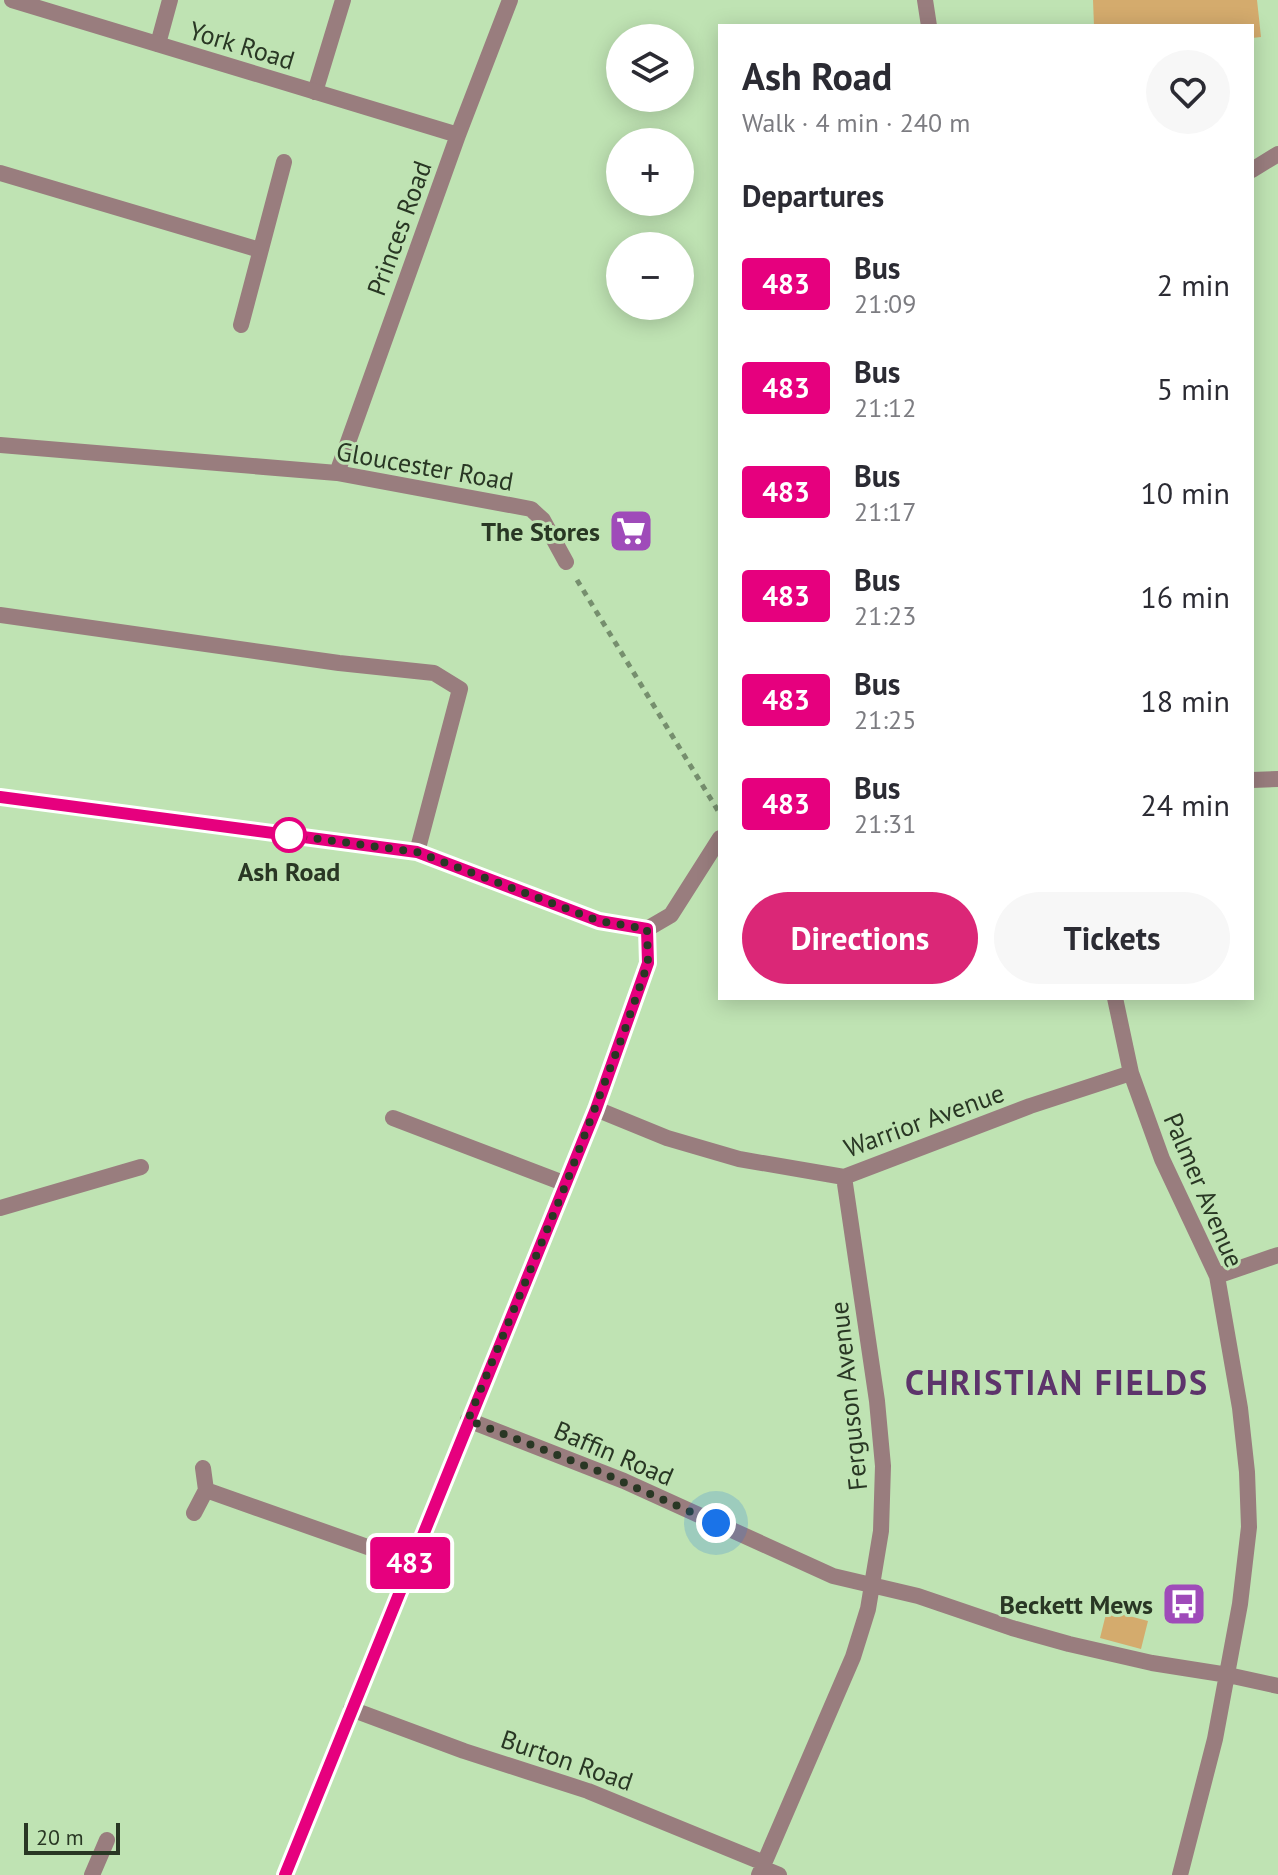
<!DOCTYPE html>
<meta charset="utf-8">
<style>
body{margin:0;font-family:"PT Sans",sans-serif;background:#f7f7f7;color:#2b2b33;height:100vh;display:flex;flex-direction:column;font-size:30px;white-space:nowrap}
*{box-sizing:border-box;margin:0}
p{font-size:26px;color:#7c7c81}
.icon{flex:none;width:44px;height:44px;fill:none;stroke:currentColor;stroke-width:2;stroke-linecap:round;stroke-linejoin:round}
.map{position:relative;flex:1;overflow:hidden}
.panel{position:absolute;left:718px;top:24px;width:536px;height:976px;display:flex;flex-direction:column;background:#fff;border-radius:0px;box-shadow:0 4px 20px #0003}
.panel>*{flex:none}
.badge{padding:0 16px;border-radius:6px;font-size:28px;line-height:52px}
.controls{position:absolute;left:606px;top:24px;display:grid;gap:16px}
.controls a{display:grid;place-items:center;width:88px;height:88px;border-radius:50%;background:#fff;box-shadow:0 4px 20px #0003;font-size:40px}
.scale{position:absolute;left:24px;bottom:20px;width:96px;box-sizing:border-box;padding-left:8px;border:4px solid #293724;border-top:0;font-size:22px;line-height:28px;white-space:nowrap;color:#293724;-webkit-text-stroke:6px #bfe3b3;paint-order:stroke}
.you{position:absolute;width:40px;height:40px;margin:-20px;border:6px solid #fff;border-radius:50%;background:#1a73e8;box-shadow:0 0 0 12px #1a73e833}
.map>.badge{position:absolute;translate:-50% -50%;box-shadow:0 0 0 4px #fff}
h2{padding:0 24px;font-size:30px;line-height:72px}
.round{display:grid;place-items:center;flex:none;width:84px;height:84px;border-radius:42px;background:#f7f7f7}
.summary{display:flex;align-items:center;justify-content:space-between;height:136px;padding:0 24px}
h1{font-size:38px;font-weight:600;line-height:60px}
.primary-button{display:flex;gap:16px;margin-top:auto;padding:16px 24px}
.primary-button a{flex:1;height:92px;border-radius:48px;background:#db2777;color:#fff;font-size:32px;font-weight:600;line-height:92px;text-align:center}
.primary-button a+a{background:#f7f7f7;color:#2b2b33}
ul{padding:0;list-style:none}
li{display:flex;align-items:center;gap:24px;height:104px;padding:0 24px}
li div{flex:1}
li b{display:block;font-size:30px}
li em{font-style:normal}
li .badge{min-width:88px;font-weight:700;text-align:center}
.map>svg:first-child{display:block}
.green{fill:#d4ab6d}
.lines{fill:none;stroke-linecap:round;stroke-linejoin:round}
.path{stroke:#768f6e;stroke-width:5;stroke-dasharray:6 6;stroke-linecap:butt}
.lane{stroke:#997d7e;stroke-width:16}
.street{stroke:#997d7e;stroke-width:16}
.line-casing{stroke:#fff;stroke-width:18}
.line{stroke:#e6007e;stroke-width:12}
.walk{stroke:#293724;stroke-width:8;stroke-dasharray:0 14.4}
.stop-dot{fill:#fff;stroke:#e6007e;stroke-width:4}
.labels{text-anchor:middle;dominant-baseline:central;stroke-width:6;stroke-linejoin:round;paint-order:stroke}
.street-label{font-size:26px;fill:#293724;stroke:#bfe3b3}
.poi-label{font-size:26px;font-weight:bold;fill:#293724;stroke:#bfe3b3;text-anchor:end}
.stop-label{font-size:26px;font-weight:bold;fill:#293724;stroke:#bfe3b3}
.district-label{font-size:34px;font-weight:bold;letter-spacing:2px;fill:#5d346b;stroke:#bfe3b3}
</style>
<div class="map">
<svg width="1278" height="1875" viewBox="0 0 1278 1875">
<rect width="100%" height="100%" fill="#bfe3b3"/>
<!-- green -->
<path class="green" d="M1093,0H1257L1261,37L1252,38V26H1094Z
M1107,1610L1148,1621L1141,1649L1100,1638Z"/>
<g class="lines">
<!-- path -->
<path class="path" d="M577,580L720,814"/>
<!-- lane -->
<path class="lane" d="M158,44L170,0
M315,92L343,0
M0,173L260,250
M241,325L284,162
M0,615L339,663L434,673L460,689L417,852
M92,1875L107,1840"/>
<!-- street -->
<path class="street" d="M12,0L458,135
M925,0L929,26
M1252,170L1278,154
M0,445L337,473L531,509L543,520L566,562
M337,473L458,135L510,0
M1252,780L1278,779
M0,797L417,852L599,921L647,929
M647,929L671,915L720,838
M1115,998L1131,1073L1162,1159L1217,1276L1240,1408L1247,1472L1249,1527L1240,1604L1215,1739L1180,1875
M596,1109L667,1138L739,1159L844,1177L1030,1106L1131,1073
M393,1118L566,1184
M0,1208L141,1167
M1217,1276L1278,1255
M468,1420L624,1481L833,1576L918,1596L1012,1628L1069,1644L1152,1663L1228,1675L1278,1686
M203,1468L206,1490L410,1562
M194,1513L206,1490
M351,1709L464,1751L588,1791L764,1863
M762,1868L779,1875
M285,1875L596,1109L648,963L647,929
M759,1875L853,1657L868,1609L881,1531L883,1466L877,1401L844,1177"/>
</g>
<g class="lines">
<!-- line casing -->
<g class="line-casing">
<path id="line" d="M0,797L417,852L599,921L647,929L648,963L596,1109L285,1875"/>
</g>
<!-- line -->
<use href="#line" class="line"/>
<!-- walk -->
<path class="walk" d="M289,835L417,852L599,921L647,929L648,963L624,1032L566,1184L468,1420L598,1471L716,1523"/>
</g>
<!-- icons -->
<defs>
<g id="supermarket-square" transform="scale(2.3)"><rect x="-9" y="-9" width="18" height="18" rx="4" fill="#9f4bb9" stroke="#bfe3b3"/><path d="M-6-5.5h2.5l.6 2H6L4.5 2H-2.5L-4.4-4H-6ZM-1.5 3.2a1.3 1.3 0 1 0 .1 0ZM3 3.2a1.3 1.3 0 1 0 .1 0Z" fill="#fff"/></g>
<g id="bus-square" transform="scale(2.3)"><rect x="-9" y="-9" width="18" height="18" rx="4" fill="#9f4bb9" stroke="#bfe3b3"/><path d="M-5-6H5V4H4V6H2V4H-2V6H-4V4H-5ZM-3.5-4V0h7V-4ZM-3.5 1.2v1.5H-2V1.2ZM2 1.2v1.5H3.5V1.2Z" fill="#fff"/></g>
</defs>
<g fill-rule="evenodd">
<use href="#supermarket-square" x="631" y="531"/>
<use href="#bus-square" x="1184" y="1604"/>
</g>
<!-- markers -->
<circle class="stop-dot" cx="289" cy="835" r="16"/>
<g class="labels">
<!-- street labels -->
<g class="street-label">
<text transform="translate(242 45) rotate(17)">York Road</text>
<text transform="translate(399 228) rotate(-70)">Princes Road</text>
<text transform="translate(425 466) rotate(10)">Gloucester Road</text>
<text transform="translate(924 1120) rotate(-20)">Warrior Avenue</text>
<text transform="translate(1204 1190) rotate(67)">Palmer Avenue</text>
<text transform="translate(848 1396) rotate(-96)">Ferguson Avenue</text>
<text transform="translate(614 1453) rotate(23)">Baffin Road</text>
<text transform="translate(567 1760) rotate(19)">Burton Road</text>
</g>
<!-- poi labels -->
<g class="poi-label">
<text x="600" y="531">The Stores</text>
<text x="1153" y="1604">Beckett Mews</text>
</g>
<!-- stop labels -->
<g class="stop-label">
<text x="289" y="871">Ash Road</text>
</g>
<!-- district labels -->
<g class="district-label">
<text x="1057" y="1382">CHRISTIAN FIELDS</text>
</g>
</g>
</svg>
<div class="controls">
<a><svg class="icon" aria-label="layers" viewBox="0 0 24 24"><path d="M12 4l9 5-9 5-9-5zM3 14l9 5 9-5"/></svg></a>
<a>+</a>
<a>−</a>
</div>
<div class="scale">20 m</div>
<div class="you" style="left:716px;top:1523px"></div>
<b class="badge" style="left:410px;top:1563px;background:#e6007e;color:#fff">483</b>
<section class="panel">
<div class="summary"><div><h1>Ash Road</h1><p>Walk · 4 min · 240 m</p></div><a class="round"><svg class="icon" aria-label="heart" viewBox="0 0 24 24"><path d="M12 20l-8-8c-3-5 5-10 8-4 3-6 11-1 8 4z"/></svg></a></div>
<h2>Departures</h2>
<ul>
<li><span class="badge" style="background:#e6007e;color:#fff">483</span><div><b>Bus</b><p>21:09</p></div><em>2 min</em></li>
<li><span class="badge" style="background:#e6007e;color:#fff">483</span><div><b>Bus</b><p>21:12</p></div><em>5 min</em></li>
<li><span class="badge" style="background:#e6007e;color:#fff">483</span><div><b>Bus</b><p>21:17</p></div><em>10 min</em></li>
<li><span class="badge" style="background:#e6007e;color:#fff">483</span><div><b>Bus</b><p>21:23</p></div><em>16 min</em></li>
<li><span class="badge" style="background:#e6007e;color:#fff">483</span><div><b>Bus</b><p>21:25</p></div><em>18 min</em></li>
<li><span class="badge" style="background:#e6007e;color:#fff">483</span><div><b>Bus</b><p>21:31</p></div><em>24 min</em></li>
</ul>
<div class="primary-button"><a>Directions</a><a>Tickets</a></div>
</section>
</div>
